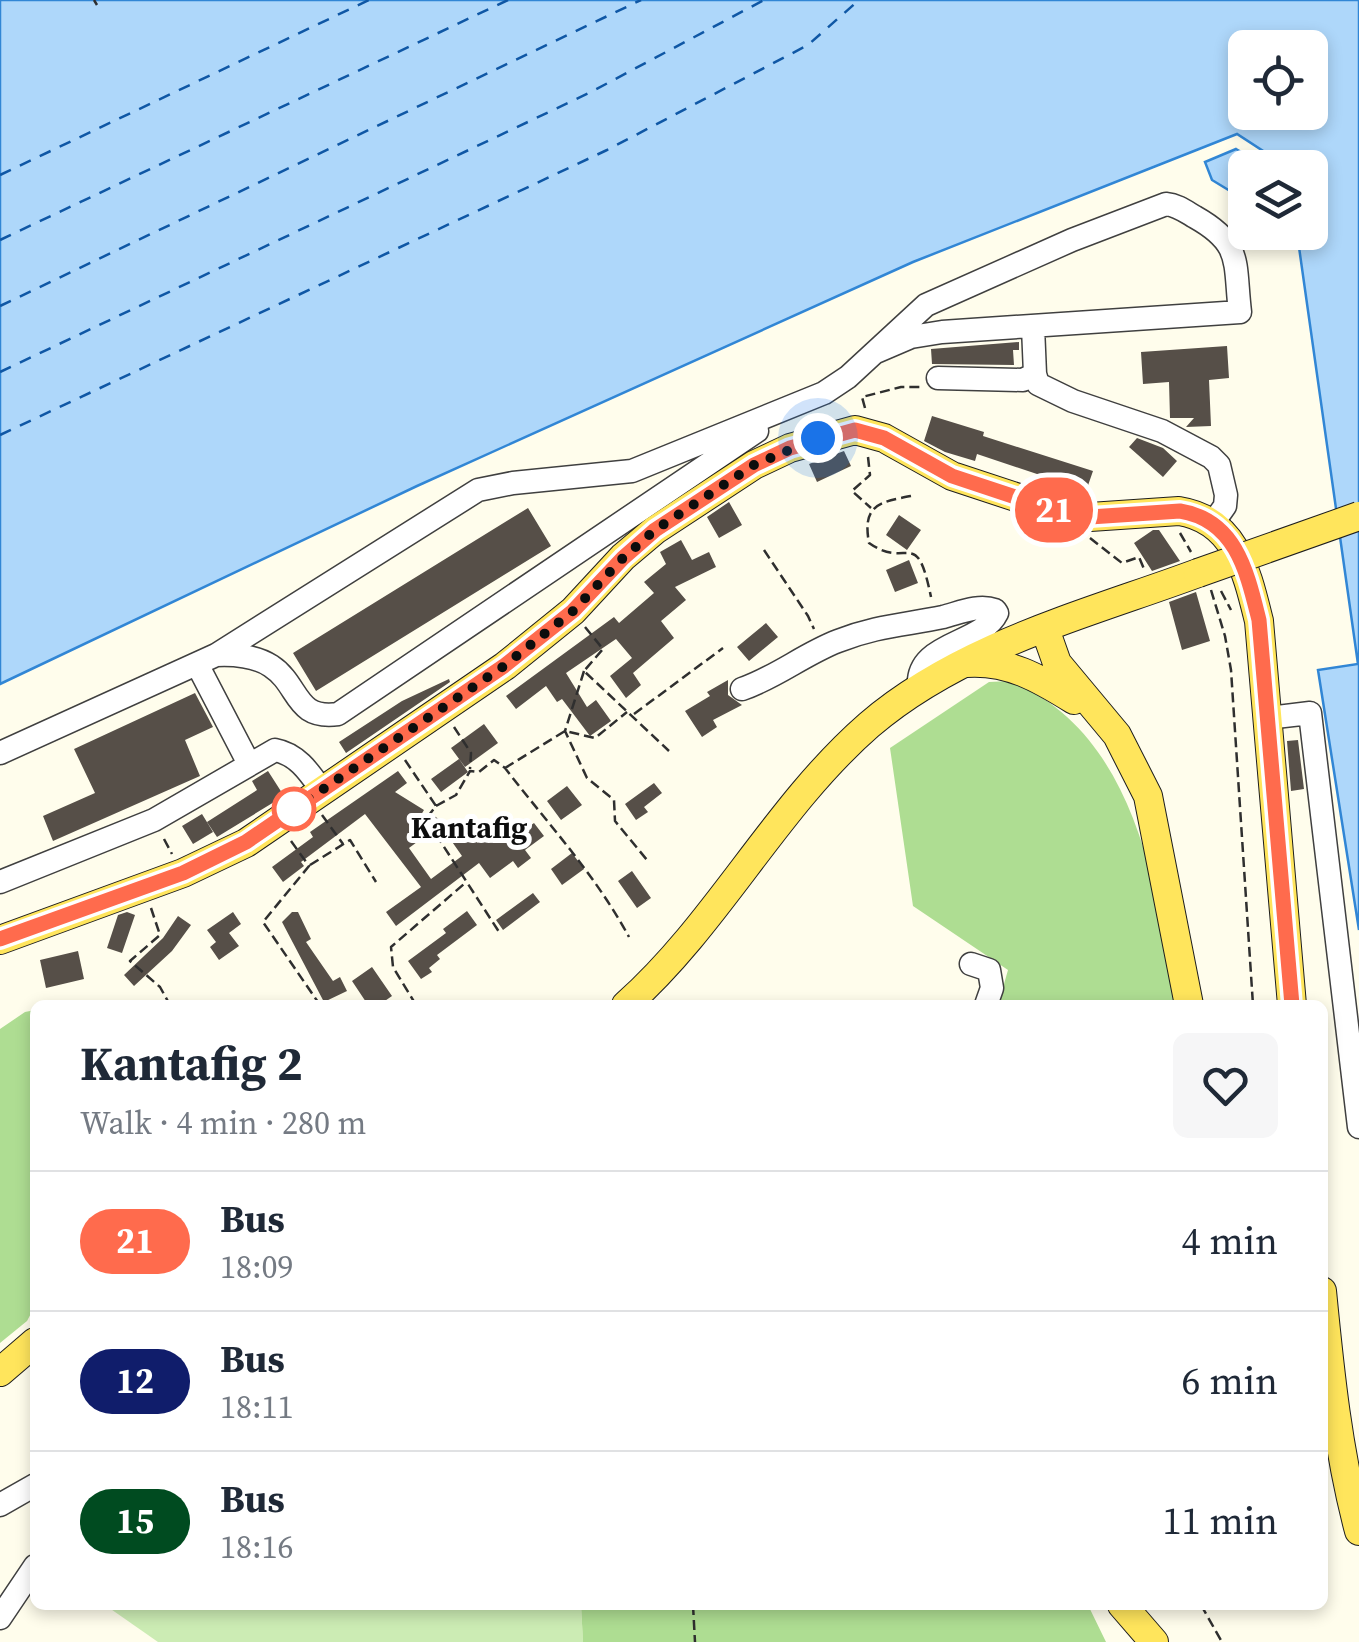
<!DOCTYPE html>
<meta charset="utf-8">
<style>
body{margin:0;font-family:"Source Serif 4",serif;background:#f6f6f7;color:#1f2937;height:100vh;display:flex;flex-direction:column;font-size:38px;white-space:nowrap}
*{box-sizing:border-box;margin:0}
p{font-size:32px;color:#747a83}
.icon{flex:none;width:55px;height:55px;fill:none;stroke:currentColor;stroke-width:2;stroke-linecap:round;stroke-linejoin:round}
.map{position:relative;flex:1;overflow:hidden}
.details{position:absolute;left:30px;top:1000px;width:1298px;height:610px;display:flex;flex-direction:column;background:#fff;border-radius:15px;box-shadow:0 5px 15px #0003}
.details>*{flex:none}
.badge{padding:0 20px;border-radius:32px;font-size:35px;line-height:65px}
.buttons{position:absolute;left:1228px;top:30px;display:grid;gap:20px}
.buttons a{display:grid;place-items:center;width:100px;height:100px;border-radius:15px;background:#fff;box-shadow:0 5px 15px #0003;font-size:50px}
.you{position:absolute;width:50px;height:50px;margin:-25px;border:8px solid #fff;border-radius:50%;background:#1a73e8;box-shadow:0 0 0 15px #1a73e833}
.map>.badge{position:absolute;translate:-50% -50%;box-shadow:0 0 0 5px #fff}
.round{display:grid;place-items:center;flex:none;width:105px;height:105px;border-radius:15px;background:#f6f6f7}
.headline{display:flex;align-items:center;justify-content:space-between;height:170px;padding:0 50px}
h1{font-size:48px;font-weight:700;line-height:75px}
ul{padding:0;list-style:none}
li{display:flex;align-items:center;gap:30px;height:140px;padding:0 50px;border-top:2px solid #e0e1e3}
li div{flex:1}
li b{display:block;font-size:38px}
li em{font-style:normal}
li .badge{min-width:110px;font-weight:700;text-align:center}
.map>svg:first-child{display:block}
.green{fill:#ccecb4}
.forest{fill:#aedd92}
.water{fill:#aed7fa;stroke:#3186d5;stroke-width:2.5;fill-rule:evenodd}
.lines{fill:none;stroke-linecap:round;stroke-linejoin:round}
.ferry{stroke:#0f57a5;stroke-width:2.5;stroke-dasharray:12 10;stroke-linecap:butt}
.building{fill:#564f48}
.minor-casing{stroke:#404040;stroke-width:25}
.major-casing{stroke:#1e1e1e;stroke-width:30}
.path{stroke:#2f2f2f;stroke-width:2.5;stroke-dasharray:10 5;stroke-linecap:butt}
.minor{stroke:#fff;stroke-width:22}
.major{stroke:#ffe55c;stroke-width:28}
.major-bridge-casing{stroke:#1e1e1e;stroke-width:30;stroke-linecap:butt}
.major-bridge{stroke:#ffe55c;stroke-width:28}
.line-casing{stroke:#fff;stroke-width:22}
.line{stroke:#ff6b4d;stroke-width:15}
.walk{stroke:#0d0d0d;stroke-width:10;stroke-dasharray:0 18}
.stop-dot{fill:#fff;stroke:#ff6b4d;stroke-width:5}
.labels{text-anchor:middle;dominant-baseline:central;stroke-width:10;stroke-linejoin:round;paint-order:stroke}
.quarter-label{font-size:30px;font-weight:bold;fill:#0d0d0d;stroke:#fff}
</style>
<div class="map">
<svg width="1359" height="1642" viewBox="0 0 1359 1642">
<rect width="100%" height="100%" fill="#fffdec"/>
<!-- green -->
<path class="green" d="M105,1605H581L583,1642H158Z"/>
<!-- forest -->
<path class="forest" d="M1010,681C1137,734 1155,887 1179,1005H998L1008,970L913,906L890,748L989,682Z
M35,1010V1306L27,1321L0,1343V1029L25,1012Z
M581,1605H1088L1106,1642H583Z"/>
<!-- water -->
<path class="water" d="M0,0H1359V930L1318,670L1358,664L1297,233L1310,232V168L1288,167L1237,134L913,262L417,486L0,684ZM1245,48H1310V112H1245Z
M1236,149L1267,167L1245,168V200L1212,180L1205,162Z"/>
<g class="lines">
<!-- ferry -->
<path class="ferry" d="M0,175L369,0
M0,240L508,0
M0,306L641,0
M0,372L589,93L764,0
M0,435L607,150L808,45L859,0"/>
</g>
<!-- building -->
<path class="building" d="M1019,342V350H1013L1014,365L932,364L931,349Z
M1227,346L1229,378L1209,380L1211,426L1186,427L1194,418H1170L1169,382L1143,384L1141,352Z
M932,416L984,432L983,436L1093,471L1084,497L1041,483L1043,476L977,454L975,461L945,452L924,441Z
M1137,438L1163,448L1177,461L1163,477L1129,447Z
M844,451L851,466L817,482L809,464Z
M729,502L742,525L719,538L707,517Z
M528,508L551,546L316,691L293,653Z
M899,515L921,530L907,550L886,535Z
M1153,530H1159L1180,561L1152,571L1134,543Z
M681,540L692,560L709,552L716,567L675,587L686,600L661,621L674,638L633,673L641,685L626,698L610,676L632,658L616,639L566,673L587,707L596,700L611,721L590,736L562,699L557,702L546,686L516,709L506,696L614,617L619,623L654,593L644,582L666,564L660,552Z
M909,560L918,583L895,592L886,570Z
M1196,592L1210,641L1182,650L1169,602Z
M766,623L778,637L749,661L737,647Z
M449,679L450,682L346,753L339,742L402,701Z
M728,680V695L742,705L713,720L717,727L702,737L685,711L710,696L707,692Z
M195,693L213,727L185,740L200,776L53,841L43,816L95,793L74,749Z
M484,724L498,743L465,767L451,748Z
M1298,740L1304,789L1291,791L1287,741Z
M459,759L468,772L441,792L431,779Z
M268,771L284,796L217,837L207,822L257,790L252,781Z
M398,771L407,783L395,792L424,810L410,833L417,842L409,848L431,879L462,856L434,816L478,843L475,839L498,822L511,840L534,823L544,836L525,850L531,858L518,868L513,861L490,878L479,863L396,926L386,912L421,887L365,814L301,862L304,866L283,882L272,867L313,837L310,832Z
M654,783L662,793L644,807L648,812L636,820L625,804Z
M567,786L582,805L561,820L547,801Z
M202,814L213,832L193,844L182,826Z
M572,853L584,869L562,885L551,869Z
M632,871L651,898L637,908L618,881Z
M533,893L540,902L503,930L496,920Z
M467,911L477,925L437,955L440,959L429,968L432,972L421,979L408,961L446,933L443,929Z
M127,912L135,915L122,953L107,948L118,915Z
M233,912L241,924L229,933L239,946L219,960L210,947L216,942L207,930Z
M292,912H298L311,939L306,942L333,981L340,977L347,991L324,1002L282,922Z
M178,916L191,925L172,951L134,986L124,975L163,938Z
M78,951L84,979L46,988L40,960Z
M372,967L392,996L379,1005H368L352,981Z"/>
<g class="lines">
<!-- minor casing -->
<g class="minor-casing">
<path id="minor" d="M1033,327L1035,374L1038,384L1073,401L1162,431L1211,457L1219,465L1226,495L1225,506L1213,523
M938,378L1023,380L1035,374
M216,655C233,654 256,656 271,666C300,685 294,720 338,714L757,431
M197,664L249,764
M742,689C777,677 804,654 838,641C876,626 904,625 943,617C959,613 978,604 995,610L997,613C981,646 914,641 919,689
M1268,718L1310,713L1359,1127
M0,753L216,655L478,490L513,483L632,471L824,393L848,377L926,305L1072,240L1166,204C1177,205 1185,211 1195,217C1243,244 1234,262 1240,312L942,332L911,337L876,352
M0,882L154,820L275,750C297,754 309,772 321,789
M971,964L989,970L992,988L986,1005
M0,1505L35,1485
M0,1618L35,1566"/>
</g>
<!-- major casing -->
<g class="major-casing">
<path id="major" d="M1045,629L1057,663L1117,735L1148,796L1189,1005
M966,663C1008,660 1039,678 1074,700
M0,940L183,873L246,843L505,666L573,611L623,557L655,530L754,465L790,448L855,430L884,438L952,476L1055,510L1090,517L1179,511C1236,520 1247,573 1259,621L1292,1005
M626,1005C719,922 775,807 869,725C961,646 1087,614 1198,573
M1322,1291C1330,1373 1338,1452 1359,1531
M0,1372L35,1342
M1122,1605L1154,1642"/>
</g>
<!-- path -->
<path class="path" d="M94,0L97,5
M865,408L862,397L901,387H922
M868,457L870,475L852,491L871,508
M911,496C879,502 862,505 869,543C909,571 916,524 931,597
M1180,533L1191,552
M1090,538L1122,563L1139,557L1144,569
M764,550L808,616L814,629
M1211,590L1225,636L1231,670L1253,1005
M1221,591L1231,610
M585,627L603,649L584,671L669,751
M584,671L565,731L587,778L614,800L615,821L647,860
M634,714L723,648
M454,727L471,753L470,769
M405,760L436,806L426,819L501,935
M505,768L565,731L595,738L627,712
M436,806L456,795L470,771L479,772L494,760L505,768C548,824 595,874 629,937
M322,815L343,844
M164,839L172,854
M291,841L309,866L263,922L320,1005
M310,865L350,840L376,882
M151,908L160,935L130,961L160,987L170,1005
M416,1005L393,967L391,947L464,884
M693,1605L695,1642
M1201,1605L1222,1642"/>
<!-- minor -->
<use href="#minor" class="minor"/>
<!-- major -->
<use href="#major" class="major"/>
<!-- major-bridge casing -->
<g class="major-bridge-casing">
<path id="major-bridge" d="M1198,573L1359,516"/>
</g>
<!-- major-bridge -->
<use href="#major-bridge" class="major-bridge"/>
</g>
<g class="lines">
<!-- line casing -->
<g class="line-casing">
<path id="line" d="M0,939L183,873L246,842L504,666L573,611L623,558L655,530L754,465L790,448L855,430L884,438L952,476L1055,510L1090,517L1180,511C1236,520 1247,572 1259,620L1292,1005"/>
</g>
<!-- line -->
<use href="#line" class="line"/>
<!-- walk -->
<path class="walk" d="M294,809L504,666L573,611L623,558L655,530L754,465L818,438"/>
</g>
<!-- markers -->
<circle class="stop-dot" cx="294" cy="809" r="20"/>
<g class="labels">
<!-- quarter labels -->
<g class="quarter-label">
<text x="469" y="827">Kantafig</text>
</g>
</g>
</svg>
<div class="buttons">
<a><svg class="icon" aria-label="locate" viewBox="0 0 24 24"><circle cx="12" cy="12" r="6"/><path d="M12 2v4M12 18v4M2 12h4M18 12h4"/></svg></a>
<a><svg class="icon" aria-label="layers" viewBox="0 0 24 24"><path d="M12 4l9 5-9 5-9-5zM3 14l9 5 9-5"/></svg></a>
</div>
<div class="you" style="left:818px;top:438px"></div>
<b class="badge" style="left:1054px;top:510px;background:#ff6b4d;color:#fff">21</b>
<section class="details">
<div class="headline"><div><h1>Kantafig 2</h1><p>Walk · 4 min · 280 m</p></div><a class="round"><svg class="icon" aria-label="heart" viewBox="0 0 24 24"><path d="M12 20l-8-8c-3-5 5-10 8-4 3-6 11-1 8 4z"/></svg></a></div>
<ul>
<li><span class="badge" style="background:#ff6b4d;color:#fff">21</span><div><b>Bus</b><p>18:09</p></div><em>4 min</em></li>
<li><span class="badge" style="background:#101d6b;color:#fff">12</span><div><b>Bus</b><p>18:11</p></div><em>6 min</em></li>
<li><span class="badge" style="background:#004b20;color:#fff">15</span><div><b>Bus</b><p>18:16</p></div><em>11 min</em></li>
</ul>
</section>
</div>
